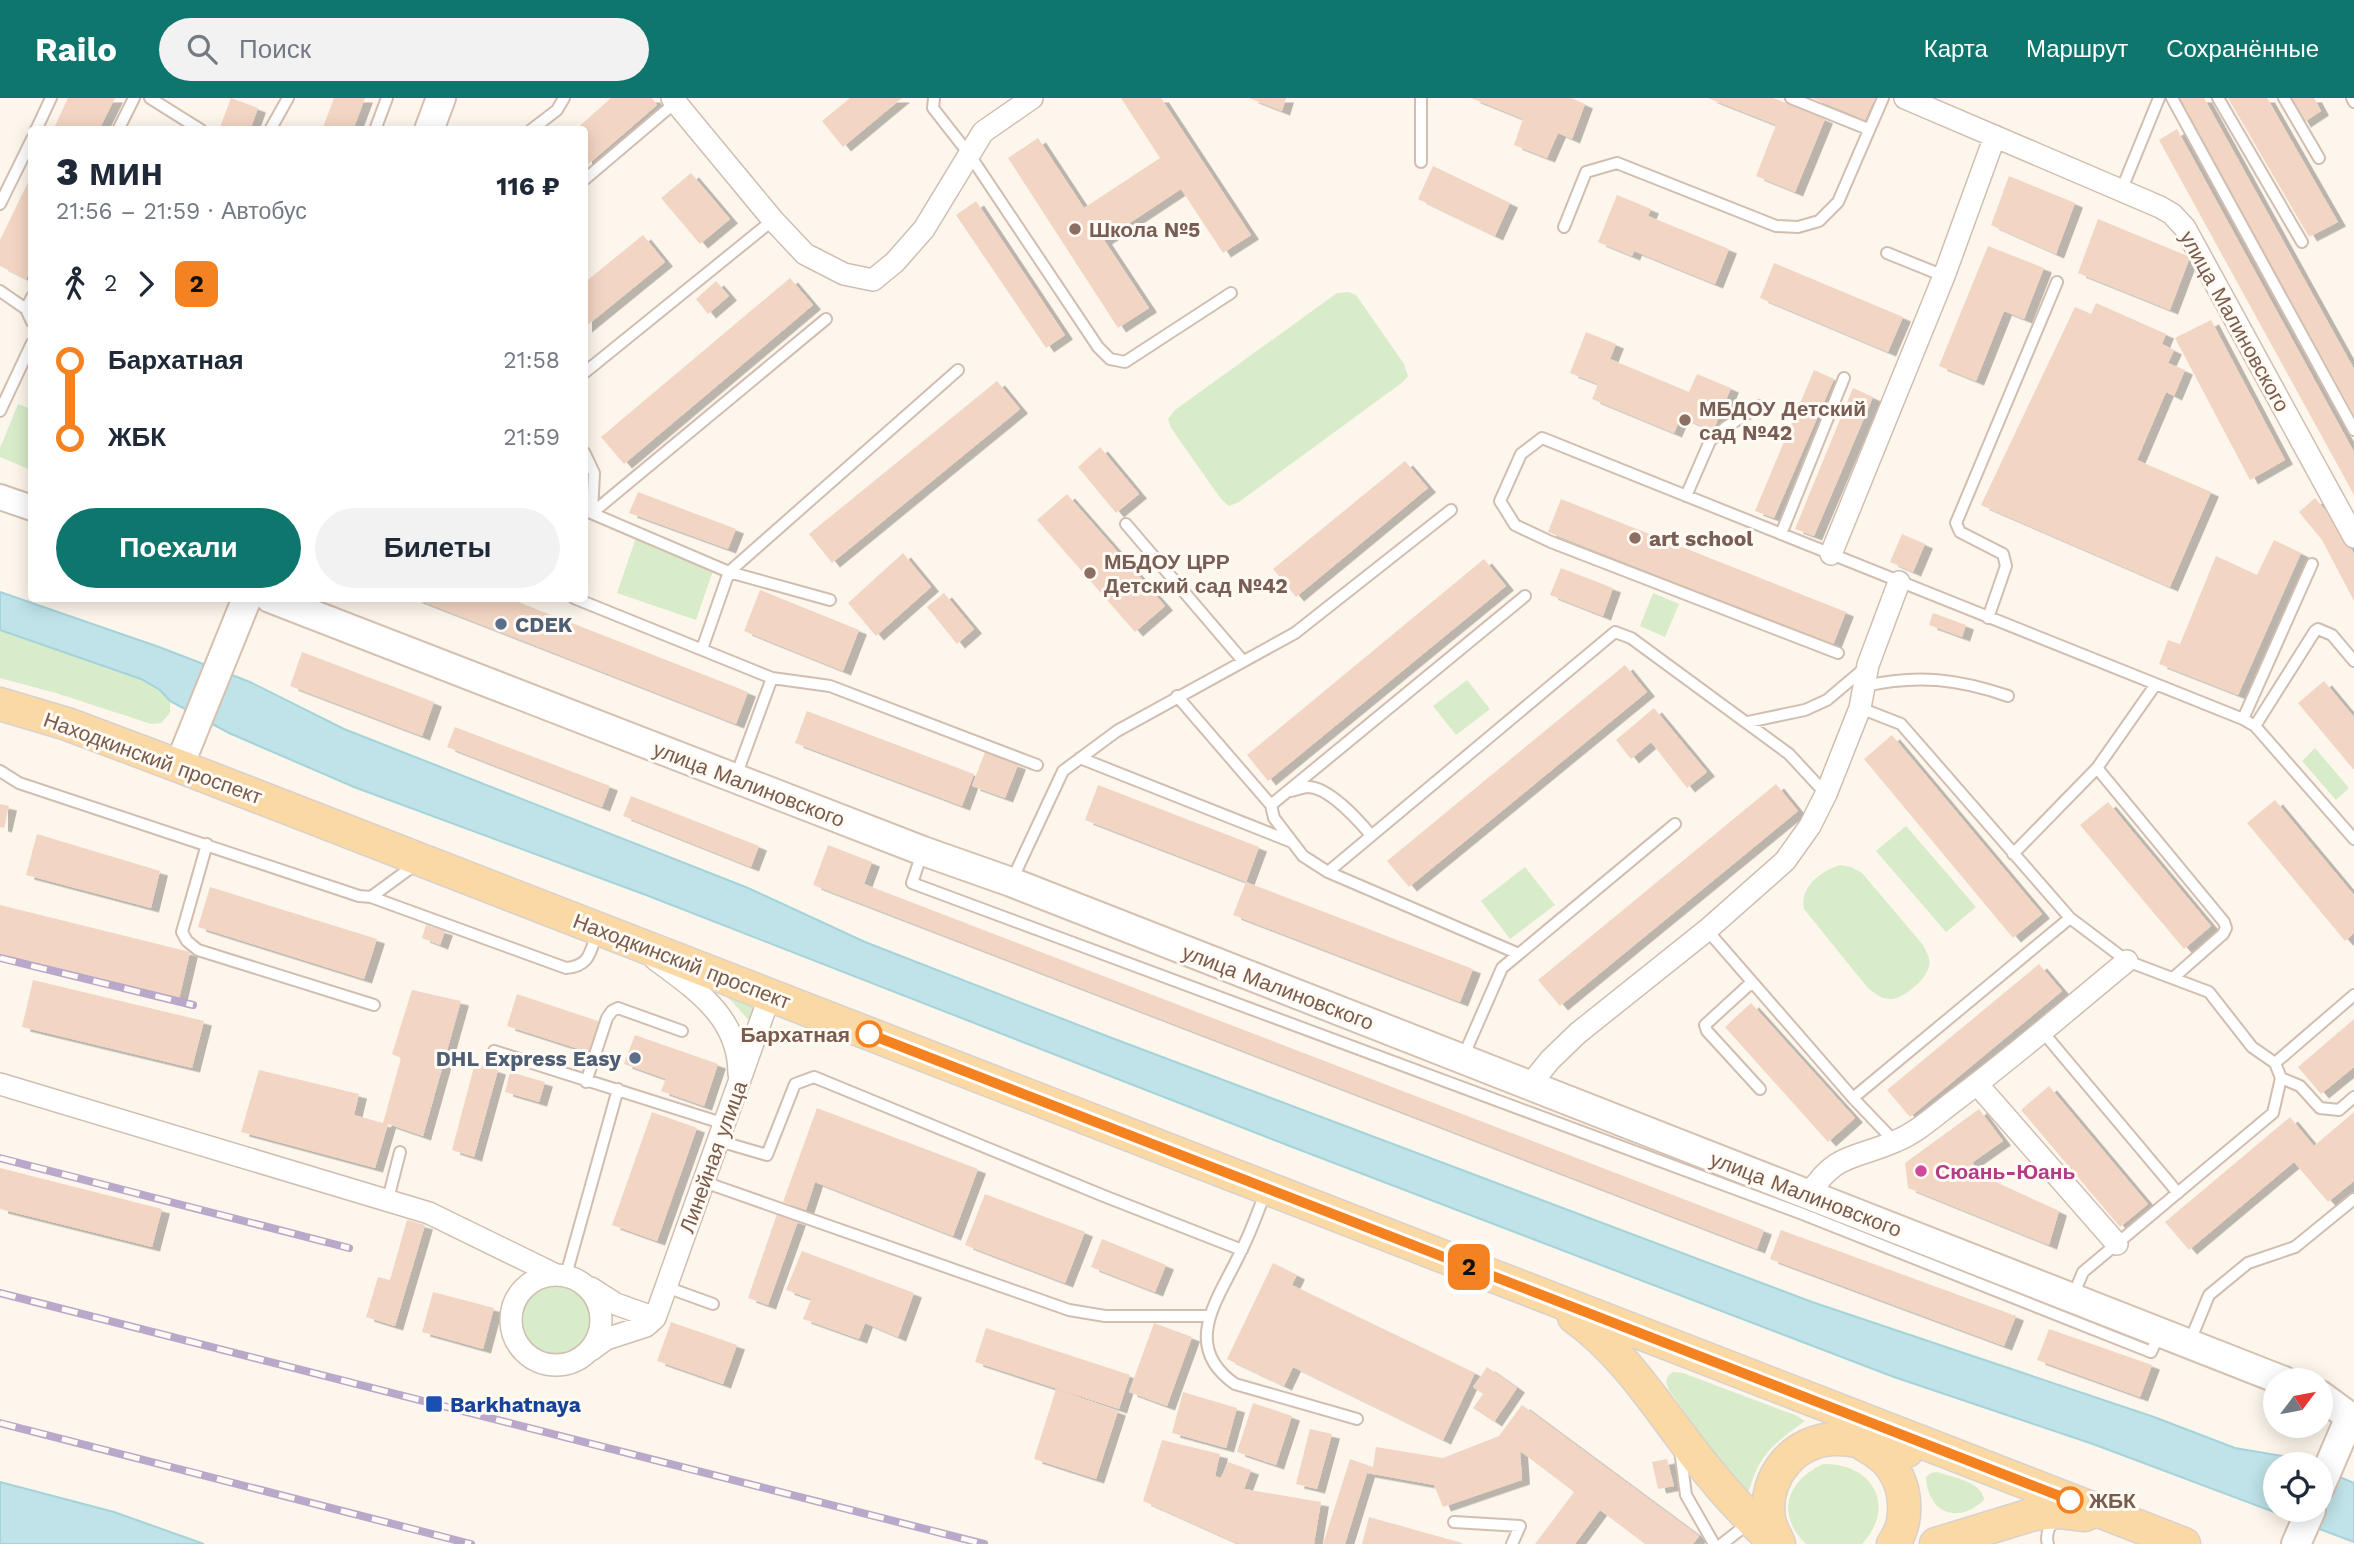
<!DOCTYPE html>
<html lang="ru">
<meta charset="utf-8">
<style>
body{margin:0;font-family:"Work Sans",sans-serif;background:#f2f2f3;color:#1f2937;height:100vh;display:flex;flex-direction:column;font-size:26px;white-space:nowrap}
*{box-sizing:border-box;margin:0}
p{font-size:23px;color:#747a83}
.icon{flex:none;width:38px;height:38px;fill:none;stroke:currentColor;stroke-width:2;stroke-linecap:round;stroke-linejoin:round}
.map{position:relative;flex:1;overflow:hidden}
.drawer{position:absolute;left:28px;top:28px;width:560px;height:476px;display:flex;flex-direction:column;background:#fff;border-radius:7px;box-shadow:0 4px 18px #0003}
.drawer>*{flex:none}
.badge{padding:0 14px;border-radius:10px;font-size:24px;line-height:46px}
.needle{width:46px;rotate:58deg}
.buttons{position:absolute;left:2263px;top:1270px;display:grid;gap:14px}
.buttons a{display:grid;place-items:center;width:70px;height:70px;border-radius:50%;background:#fff;box-shadow:0 4px 18px #0003;font-size:35px}
.map>.badge{position:absolute;translate:-50% -50%;box-shadow:0 0 0 4px #fff}
.legs{display:flex;align-items:center;gap:10px;height:77px;padding:0 28px;font-size:23px}
.legs p{margin-inline-start:auto}
.headline{display:flex;align-items:center;justify-content:space-between;height:119px;padding:0 28px}
h1{font-size:38px;font-weight:800;line-height:52px}
.primary-button{display:flex;gap:14px;margin-top:auto;padding:14px 28px}
.primary-button a{flex:1;height:80px;border-radius:42px;background:#0f766e;color:#fff;font-size:28px;font-weight:800;line-height:80px;text-align:center}
.primary-button a+a{background:#f2f2f3;color:#1f2937}
ul{padding:0 28px;list-style:none}
li{display:flex;align-items:center;gap:24px;height:77px;font-size:26px}
li i{display:grid;place-items:center;width:10px;height:100%;margin:0 9px;background:currentColor}
li i::after{content:'';width:18px;height:18px;margin:-9px;border:5px solid;border-radius:50%;background:#fff}
li p{margin-inline-start:auto}
li:first-child i{background:linear-gradient(#0000 50%,currentColor 0)}
li:last-child i{background:linear-gradient(currentColor 50%,#0000 0)}
header{display:flex;align-items:center;gap:42px;box-sizing:border-box;height:98px;padding:0 35px;background:#0f766e;color:#fff}
header strong{font-size:33px}
nav{display:flex;gap:38px;margin-inline-start:auto;font-size:24px}
.search{width:490px;height:63px;background:#f2f2f3;display:flex;align-items:center;gap:18px;box-sizing:border-box;padding:0 24px;border-radius:38px;color:#747a83;font-size:26px}
.map>svg:first-child{display:block}
.green{fill:#d8ecc9}
.water{fill:#bfe3e8;stroke:#a5d3da;stroke-width:2}
.building{fill:#f3d5c3;filter:url(#shadow)}
.lines{fill:none;stroke-linecap:round;stroke-linejoin:round}
.service-casing{stroke:#d1beb0;stroke-width:14}
.minor-casing{stroke:#d1beb0;stroke-width:24}
.tertiary-casing{stroke:#d1beb0;stroke-width:28}
.secondary-casing{stroke:#d6c0b0;stroke-width:32}
.primary-casing{stroke:#dad1cd;stroke-width:35}
.service{stroke:#fff;stroke-width:10}
.minor{stroke:#fff;stroke-width:21}
.tertiary{stroke:#fff;stroke-width:24}
.secondary{stroke:#fff;stroke-width:28}
.primary{stroke:#fbd9a5;stroke-width:32}
.rail-casing{stroke:#b9a8c9;stroke-width:8}
.rail{stroke:#fffaf3;stroke-width:5;stroke-dasharray:16;stroke-linecap:butt}
.line-1-casing{stroke:#fff;stroke-width:16}
.line-1{stroke:#f58220;stroke-width:10}
.education-dot{fill:#8d6e63;stroke:#fffaf3;stroke-width:2.5}
.service-dot{fill:#5c6f8a;stroke:#fffaf3;stroke-width:2.5}
.stop-1-dot{fill:#fff;stroke:#f58220;stroke-width:3.5}
.hotel-dot{fill:#d1479c;stroke:#fffaf3;stroke-width:2.5}
.transit-dot{fill:#1a4fb4;stroke:#fffaf3;stroke-width:2.5}
.labels{text-anchor:middle;dominant-baseline:central;stroke-width:6;stroke-linejoin:round;paint-order:stroke}
.education-label{font-size:21px;font-weight:bold;fill:#785e54;stroke:#fffaf3;text-anchor:start}
.street-label{font-size:21px;fill:#7a5c4d;stroke:#fffaf3}
.service-label{font-size:21px;font-weight:bold;fill:#4e5e75;stroke:#fffaf3;text-anchor:start}
.stop-label{font-size:21px;font-weight:bold;fill:#7a5c4d;stroke:#fffaf3;text-anchor:end}
.hotel-label{font-size:21px;font-weight:bold;fill:#b23c85;stroke:#fffaf3;text-anchor:start}
.transit-label{font-size:21px;font-weight:bold;fill:#164399;stroke:#fffaf3;text-anchor:start}
</style>
<header>
<strong>Railo</strong>
<div class="search"><svg class="icon" aria-label="search" viewBox="0 0 24 24"><circle cx="10" cy="10" r="6"/><path d="M15 15l6 6"/></svg>Поиск</div>
<nav><a>Карта</a><a>Маршрут</a><a>Сохранённые</a></nav>
</header>
<div class="map">
<svg width="2354" height="1446" viewBox="0 0 2354 1446">
<defs>
<filter id="shadow"><feDropShadow dx="8" dy="4.5" stdDeviation="0" flood-color="#0004"/></filter>
</defs>
<rect width="100%" height="100%" fill="#fdf6ec"/>
<!-- green -->
<path class="green" d="M1348,194L1356,197L1404,266L1408,278L1403,284L1239,404L1229,408L1221,401L1171,330L1168,321L1175,312L1337,195Z
M18,306L31,311V372L0,359V350Z
M637,437L716,464L696,522L617,495Z
M1653,495L1679,506L1665,539L1640,528Z
M0,532L141,581L160,592L170,603V615L161,625L151,626L56,595L0,580Z
M1467,582L1490,611L1456,637L1433,608Z
M2315,650L2349,690L2336,702L2302,663Z
M1906,728L1976,809L1946,834L1876,753Z
M1840,767L1851,769L1862,775L1923,847C1926,854 1931,860 1929,868C1927,881 1904,900 1892,901C1882,902 1874,895 1867,889L1804,811C1800,789 1819,774 1840,767Z
M1525,769L1555,807L1510,841L1481,803Z
M708,877L761,898L753,927Z
M519 1222a37 37 0 1 1 74 0a37 37 0 1 1-74 0Z
M1673,1274L1683,1275L1795,1317L1805,1323C1773,1346 1758,1357 1748,1397L1735,1384L1669,1292L1666,1284L1668,1278Z
M1823,1366C1873,1365 1897,1408 1862,1446H1806C1775,1416 1787,1383 1823,1366Z
M1937,1374C1952,1379 1983,1384 1984,1402C1957,1427 1928,1415 1926,1379L1931,1375Z"/>
<!-- water -->
<path class="water" d="M0,494L159,549L250,584L344,631L748,790L865,844L1104,937L1812,1204L2154,1319L2235,1350L2294,1360L2311,1367H2275V1412H2320L2321,1371L2354,1385V1444L2093,1346L1894,1279L1287,1047L646,797L354,689L229,635L170,603L160,592L141,581L0,532Z
M0,1384L114,1414L204,1446H0Z"/>
<!-- building -->
<path class="building" d="M68,0H115L99,32H53Z
M231,0L258,10L250,32H219Z
M334,0H365L353,32H322Z
M611,0H652L657,7L584,70V32H575Z
M850,0H902L843,49L822,23Z
M1121,0H1161L1251,137L1223,155L1181,91L1104,142L1149,210L1118,230L1008,60L1038,40L1084,110L1160,60Z
M1249,0H1286L1282,13Z
M1471,0H1571L1585,6L1572,41L1558,35L1547,60L1514,47L1523,21Z
M1708,0H1773L1825,21L1795,94L1756,78L1776,27Z
M1812,0H1875L1865,22Z
M2178,0H2204L2354,271V317Z
M2228,0H2267L2338,124L2309,139Z
M2288,0H2314L2321,13L2303,25Z
M2177,31L2354,354V397L2159,42Z
M1433,68L1510,105L1495,138L1418,101Z
M691,75L730,121L700,146L661,100Z
M32,76V170L26,181L0,168V142Z
M2009,78L2075,105L2056,156L1991,127Z
M1617,97L1651,111L1648,118L1729,151L1715,186L1634,153L1632,158L1598,144Z
M976,103L1065,237L1046,250L956,117Z
M2098,121L2190,159L2170,212L2078,175Z
M643,137L665,164L584,230V185Z
M1988,148L2044,170L2024,221L2004,213L1976,283L1939,268Z
M1774,165L1903,219L1888,254L1760,200Z
M790,180L813,207L624,366L601,339Z
M716,183L729,198L708,216L696,201Z
M2096,205L2166,236L2162,246L2174,252L2168,265L2185,272L2174,298L2166,294L2137,362L2211,394L2170,489L1981,407L2075,209L2091,216Z
M2211,222L2285,362L2250,382L2175,240Z
M1586,234L1616,246L1610,261L1689,294L1697,276L1731,290L1713,333L1681,319L1674,335L1592,301L1598,286L1570,275Z
M1814,272L1834,281L1774,420L1755,413Z
M997,283L1020,311L832,465L809,436Z
M1853,290L1873,299L1814,438L1795,431Z
M1100,349L1139,396L1116,415L1078,369Z
M1405,363L1428,390L1296,499L1273,471Z
M638,394L736,431L728,451L629,415Z
M1067,396L1165,508L1135,534L1037,422Z
M2315,400L2342,432L2354,456V503L2322,442L2299,414Z
M1561,401L1846,514L1833,547L1548,434Z
M1902,436L1925,446L1913,474L1890,464Z
M2274,442L2301,455L2238,597L2159,566L2168,542L2180,546L2216,458L2257,477Z
M903,455L931,489L876,538L848,505Z
M1484,461L1506,488L1268,683L1247,657Z
M1561,470L1613,490L1603,518L1550,497Z
M760,492L859,532L843,573L744,533Z
M944,495L974,531L957,546L927,509Z
M413,500H508L748,594L736,626Z
M1933,515L1966,527L1962,539L1929,527Z
M302,554L434,604L422,638L290,588Z
M1625,567L1647,594L1409,789L1387,763Z
M2324,583L2354,619V672L2298,605Z
M1654,610L1707,674L1687,690L1651,644L1631,661L1616,642Z
M807,613L974,676L962,708L795,645Z
M455,629L610,688L602,709L447,649Z
M1892,637L2042,816L2013,840L1864,661Z
M985,654L1018,667L1005,700L972,688Z
M1776,686L1798,713L1560,908L1538,882Z
M1098,687L1259,749L1246,784L1085,722Z
M631,698L759,748L751,769L623,718Z
M2275,702L2354,797V835L2345,843L2247,725Z
M2108,704L2211,828L2184,851L2080,727Z
M0,706L9,708L4,730L0,729Z
M37,736L160,773L151,810L26,777Z
M828,747L872,764L864,786L1764,1132L1757,1151L813,787Z
M1246,784L1473,871L1460,904L1233,817Z
M210,789L377,841L364,881L198,829Z
M0,807L190,854L179,901L0,857Z
M426,827L445,833L440,847L422,840Z
M2039,866L2062,893L1910,1019L1887,992Z
M33,882L204,923L192,970L22,929Z
M412,892L461,903L423,1038L388,1026L375,1070L241,1034L259,972L359,996L354,1017L383,1025L401,960L392,956Z
M517,896L601,924L591,955L507,928Z
M1751,905L1855,1020L1828,1044L1725,929Z
M2354,921V969L2321,996L2298,969Z
M635,937L718,966L704,1008L661,993L666,981L624,966Z
M475,965L498,972L474,1059L452,1052Z
M510,974L545,984L539,1004L505,994Z
M2049,988L2148,1106L2120,1129L2021,1012Z
M817,1010L978,1071L953,1138L815,1084L806,1112L783,1104Z
M1979,1011L2003,1043L1973,1064L1976,1075L2059,1113L2049,1147L1908,1090L1905,1065Z
M652,1014L697,1030L657,1143L612,1127Z
M2354,1014V1083L2328,1104L2294,1064L2189,1152L2165,1124L2290,1019L2314,1048Z
M0,1070L162,1111L152,1149L0,1111Z
M985,1096L1085,1134L1065,1185L965,1147Z
M777,1116L798,1123L768,1207L748,1200Z
M407,1122L425,1127L395,1228L366,1219L378,1179L390,1182Z
M1781,1132L2016,1218L2004,1248L1770,1161Z
M1102,1141L1166,1167L1155,1194L1091,1169Z
M802,1153L914,1195L898,1239L865,1225L859,1241L803,1221L811,1201L786,1192Z
M1273,1165L1297,1177L1292,1187L1475,1275L1443,1342L1293,1269L1284,1288L1227,1261Z
M433,1194L494,1210L483,1251L422,1234Z
M671,1224L737,1247L723,1286L657,1263Z
M1154,1225L1192,1239L1167,1308L1129,1294Z
M986,1230L1130,1277L1119,1311L975,1264Z
M2049,1231L2152,1267L2140,1299L2037,1262Z
M1487,1269L1517,1290L1494,1324L1473,1310L1483,1296L1473,1289Z
M1056,1291L1118,1313L1096,1381L1034,1361Z
M1183,1294L1237,1310L1226,1350L1172,1335Z
M1253,1305L1292,1318L1276,1367L1237,1354Z
M1522,1307L1699,1438L1693,1446H1645L1600,1412L1575,1446H1535L1574,1394L1520,1353L1522,1382L1443,1409L1434,1387L1367,1375L1345,1446H1323L1350,1361L1373,1369L1376,1349L1443,1360L1499,1338Z
M1310,1331L1332,1336L1317,1391L1296,1386Z
M1162,1342L1220,1356L1215,1378L1221,1380L1228,1364L1251,1372L1244,1391L1321,1404L1314,1446H1239L1143,1403Z
M1667,1361L1674,1388L1658,1391L1652,1364Z
M1369,1419L1462,1445V1446H1362Z"/>
<g class="lines">
<!-- service casing -->
<g class="service-casing">
<path id="service" d="M150,0L201,32
M934,0L933,10L969,56L1098,249L1110,261L1125,264L1231,195
M1791,0L1868,31
M2172,0L2354,332
M2218,0L2302,144
M2284,0L2319,60
M2352,0L2354,4
M36,32L51,0
M118,32L134,0
M270,32L288,0
M375,32L387,0
M531,32L557,12L564,0
M1421,64V0
M584,82L676,4
M2121,93L2159,0
M0,106L32,41
M1564,129L1586,74L1617,65L1776,128L1798,129L1819,123L1838,104L1883,0
M1887,155L1944,178
M0,193L26,211
M32,199L26,211L32,224
M584,275L773,122
M0,313L32,245
M584,354L594,375L592,415
M1686,398L1710,343L1726,329L1759,308
M584,412L729,474L958,272
M592,415L826,221
M1126,426L1243,563
M1781,436L1844,280
M574,500L772,580L736,678
M1988,520L2006,468L2003,456L1960,434L1956,425L2057,184
M702,551L729,474L830,502
M1838,555L1551,444L1515,427L1500,403L1521,356L1542,340L2243,621L2255,628L2354,741
M772,580L830,588L1037,667
M1865,588C1918,576 1958,581 2008,598
M1177,598L1271,707L1274,720L1303,758L1328,774L1519,856
M1860,610L1901,626L2070,820L2127,863L2209,894L2252,949L2275,965L2281,980L2273,1015L2083,1174L2072,1200
M2243,621L2312,466
M1748,624L1805,612L1827,602L1866,569
M2255,628L2315,533L2318,531L2332,537L2354,563
M1080,660L1292,744
M2097,670L2224,824L2226,830L2223,836L2173,880
M0,673L19,685L359,798L371,799L416,766
M1291,693C1296,692 1303,689 1308,689C1329,689 1358,722 1371,737
M1271,707L1525,498
M207,746L182,834L187,843L198,852L374,907
M922,755L912,785L1800,1115L2151,1254L2159,1237
M2013,756L2097,670L2156,586
M1328,774L1615,534L1631,540L1789,656L1826,696
M1012,782L1063,673L1117,633L1295,535L1451,412
M371,799L566,870C590,868 590,854 597,835
M1707,832L1853,1000L1895,1044
M1752,884L1705,927L1707,933L1760,991
M2042,933L2178,1095
M494,953L725,1026
M1463,959L1502,870L1675,726
M2275,965L2354,897
M2281,980L2300,988L2320,1010L2339,1012L2354,999
M586,984L607,920L612,913L618,910L682,933
M1853,1000L2070,820
M719,1043L767,1057L795,986L814,979L1104,1098L1242,1152
M704,1084L1069,1212L1105,1218H1209
M1266,1093C1258,1113 1251,1134 1241,1153C1220,1199 1179,1247 1235,1286L1357,1321
M388,1101L400,1054
M566,1177L618,991
M666,1189L713,1206
M2190,1243L2209,1197L2248,1165L2295,1149L2354,1101
M1680,1352L1686,1397L1714,1446
M1454,1424L1520,1428L1512,1446
M1722,1446L1750,1424
M2048,1446C2045,1437 2050,1427 2055,1420"/>
</g>
<!-- minor casing -->
<g class="minor-casing">
<path id="minor" d="M672,0L773,122L805,156L844,176L873,182L895,164L924,131L983,34L1032,0
M1905,0L2160,109L2172,116L2185,130L2354,439
M1831,456L1944,178L1995,38
M655,861C696,892 739,919 739,976
M0,986L429,1115L554,1176
M1977,986L2117,1146
M1529,988L1550,962L1578,935L1707,832L1785,763L1810,728L1826,696L1860,610L1868,567L1899,484
M1809,1097C1835,1054 1856,1061 1896,1043C1918,1034 1938,1015 1957,1001C2016,957 2071,909 2127,863
M511 1222a45 45 0 1 1 90 0a45 45 0 1 1-90 0Z
M591,1190L616,1206L655,1220
M655,1220L770,897
M591,1252L606,1241L646,1228L655,1220"/>
</g>
<!-- tertiary casing -->
<g class="tertiary-casing">
<path id="tertiary" d="M0,399L32,410"/>
</g>
<!-- secondary casing -->
<g class="secondary-casing">
<path id="secondary" d="M429,32L441,0
M270,500L923,753L1011,784L2284,1283
M179,668L247,500
M2320,1297L2350,1319L2320,1389
M2296,1446L2311,1412"/>
</g>
<!-- primary casing -->
<g class="primary-casing">
<path id="primary" d="M0,606L67,626L179,668L2184,1446
M1574,1219C1630,1259 1664,1320 1707,1372C1728,1398 1752,1424 1777,1446
M1863,1346C1874,1353 1886,1359 1893,1371C1907,1392 1909,1425 1893,1446
M1779,1446C1776,1438 1770,1429 1769,1421C1763,1379 1794,1341 1837,1341C1856,1341 1887,1349 1907,1353
M1936,1446L2034,1416L2060,1414L2085,1417"/>
</g>
<!-- service -->
<use href="#service" class="service"/>
<!-- minor -->
<use href="#minor" class="minor"/>
<!-- tertiary -->
<use href="#tertiary" class="tertiary"/>
<!-- secondary -->
<use href="#secondary" class="secondary"/>
<!-- primary -->
<use href="#primary" class="primary"/>
<!-- rail casing -->
<g class="rail-casing">
<path id="rail" d="M0,860L193,907
M0,1060L349,1150
M0,1195L984,1446
M0,1325L471,1446"/>
</g>
<!-- rail -->
<use href="#rail" class="rail"/>
</g>
<g class="lines">
<!-- line-1 casing -->
<g class="line-1-casing">
<path id="line-1" d="M869,936L2070,1402"/>
</g>
<!-- line-1 -->
<use href="#line-1" class="line-1"/>
</g>
<!-- markers -->
<g class="education-dot">
<circle cx="1075" cy="131" r="7"/>
<circle cx="1685" cy="322" r="7"/>
<circle cx="1635" cy="440" r="7"/>
<circle cx="1090" cy="475" r="7"/>
</g>
<g class="service-dot">
<circle cx="501" cy="526" r="7"/>
<circle cx="635" cy="960" r="7"/>
</g>
<g class="stop-1-dot">
<circle cx="869" cy="936" r="12"/>
<circle cx="2070" cy="1402" r="12"/>
</g>
<circle class="hotel-dot" cx="1921" cy="1073" r="7"/>
<rect class="transit-dot" x="425" y="1297" width="18" height="18" rx="3.5"/>
<g class="labels">
<!-- education labels -->
<g class="education-label">
<text x="1089" y="131">Школа №5</text>
<text x="1699" y="310">МБДОУ Детский<tspan x="1699" dy="24">сад №42</tspan></text>
<text x="1649" y="440">art school</text>
<text x="1104" y="463">МБДОУ ЦРР<tspan x="1104" dy="24">Детский сад №42</tspan></text>
</g>
<!-- street labels -->
<g class="street-label">
<text transform="translate(2235 223) rotate(61)">улица Малиновского</text>
<text transform="translate(153 660) rotate(20)">Находкинский проспект</text>
<text transform="translate(749 686) rotate(21)">улица Малиновского</text>
<text transform="translate(682 863) rotate(21)">Находкинский проспект</text>
<text transform="translate(1278 889) rotate(21)">улица Малиновского</text>
<text transform="translate(713 1059) rotate(-70)">Линейная улица</text>
<text transform="translate(1806 1096) rotate(21)">улица Малиновского</text>
</g>
<!-- service labels -->
<g class="service-label">
<text x="515" y="526">CDEK</text>
<text x="621" y="960" text-anchor="end">DHL Express Easy</text>
</g>
<!-- stop labels -->
<g class="stop-label">
<text x="850" y="936">Бархатная</text>
<text x="2089" y="1402" text-anchor="start">ЖБК</text>
</g>
<!-- hotel labels -->
<g class="hotel-label">
<text x="1935" y="1073">Сюань-Юань</text>
</g>
<!-- transit labels -->
<g class="transit-label">
<text x="450" y="1306">Barkhatnaya</text>
</g>
</g>
</svg>
<div class="buttons">
<a><svg class="needle" viewBox="-14 -14 28 28"><path d="M0-13l5 13h-10z" fill="#e53935"/><path d="M0 13l5-13h-10z" fill="#747a83"/></svg></a>
<a><svg class="icon" aria-label="locate" viewBox="0 0 24 24"><circle cx="12" cy="12" r="6"/><path d="M12 2v4M12 18v4M2 12h4M18 12h4"/></svg></a>
</div>
<b class="badge" style="left:1469px;top:1169px;background:#f58220;color:#111">2</b>
<section class="drawer">
<div class="headline"><div><h1>3 мин</h1><p>21:56 – 21:59 · Автобус</p></div><b>116 ₽</b></div>
<div class="legs"><svg class="icon" aria-label="walk" viewBox="0 0 24 24"><circle cx="13" cy="4" r="2"/><path d="M13 8l-2 6 4 7M11 14l-3 7M7 12l3-4h3l4 4"/></svg>2<svg class="icon" aria-label="forward" viewBox="0 0 24 24"><path d="M9 5l7 7-7 7"/></svg><b class="badge" style="background:#f58220;color:#111">2</b></div>
<ul>
<li><i style="color:#f58220"></i><b>Бархатная</b><p>21:58</p></li>
<li><i style="color:#f58220"></i><b>ЖБК</b><p>21:59</p></li>
</ul>
<div class="primary-button"><a>Поехали</a><a>Билеты</a></div>
</section>
</div>
